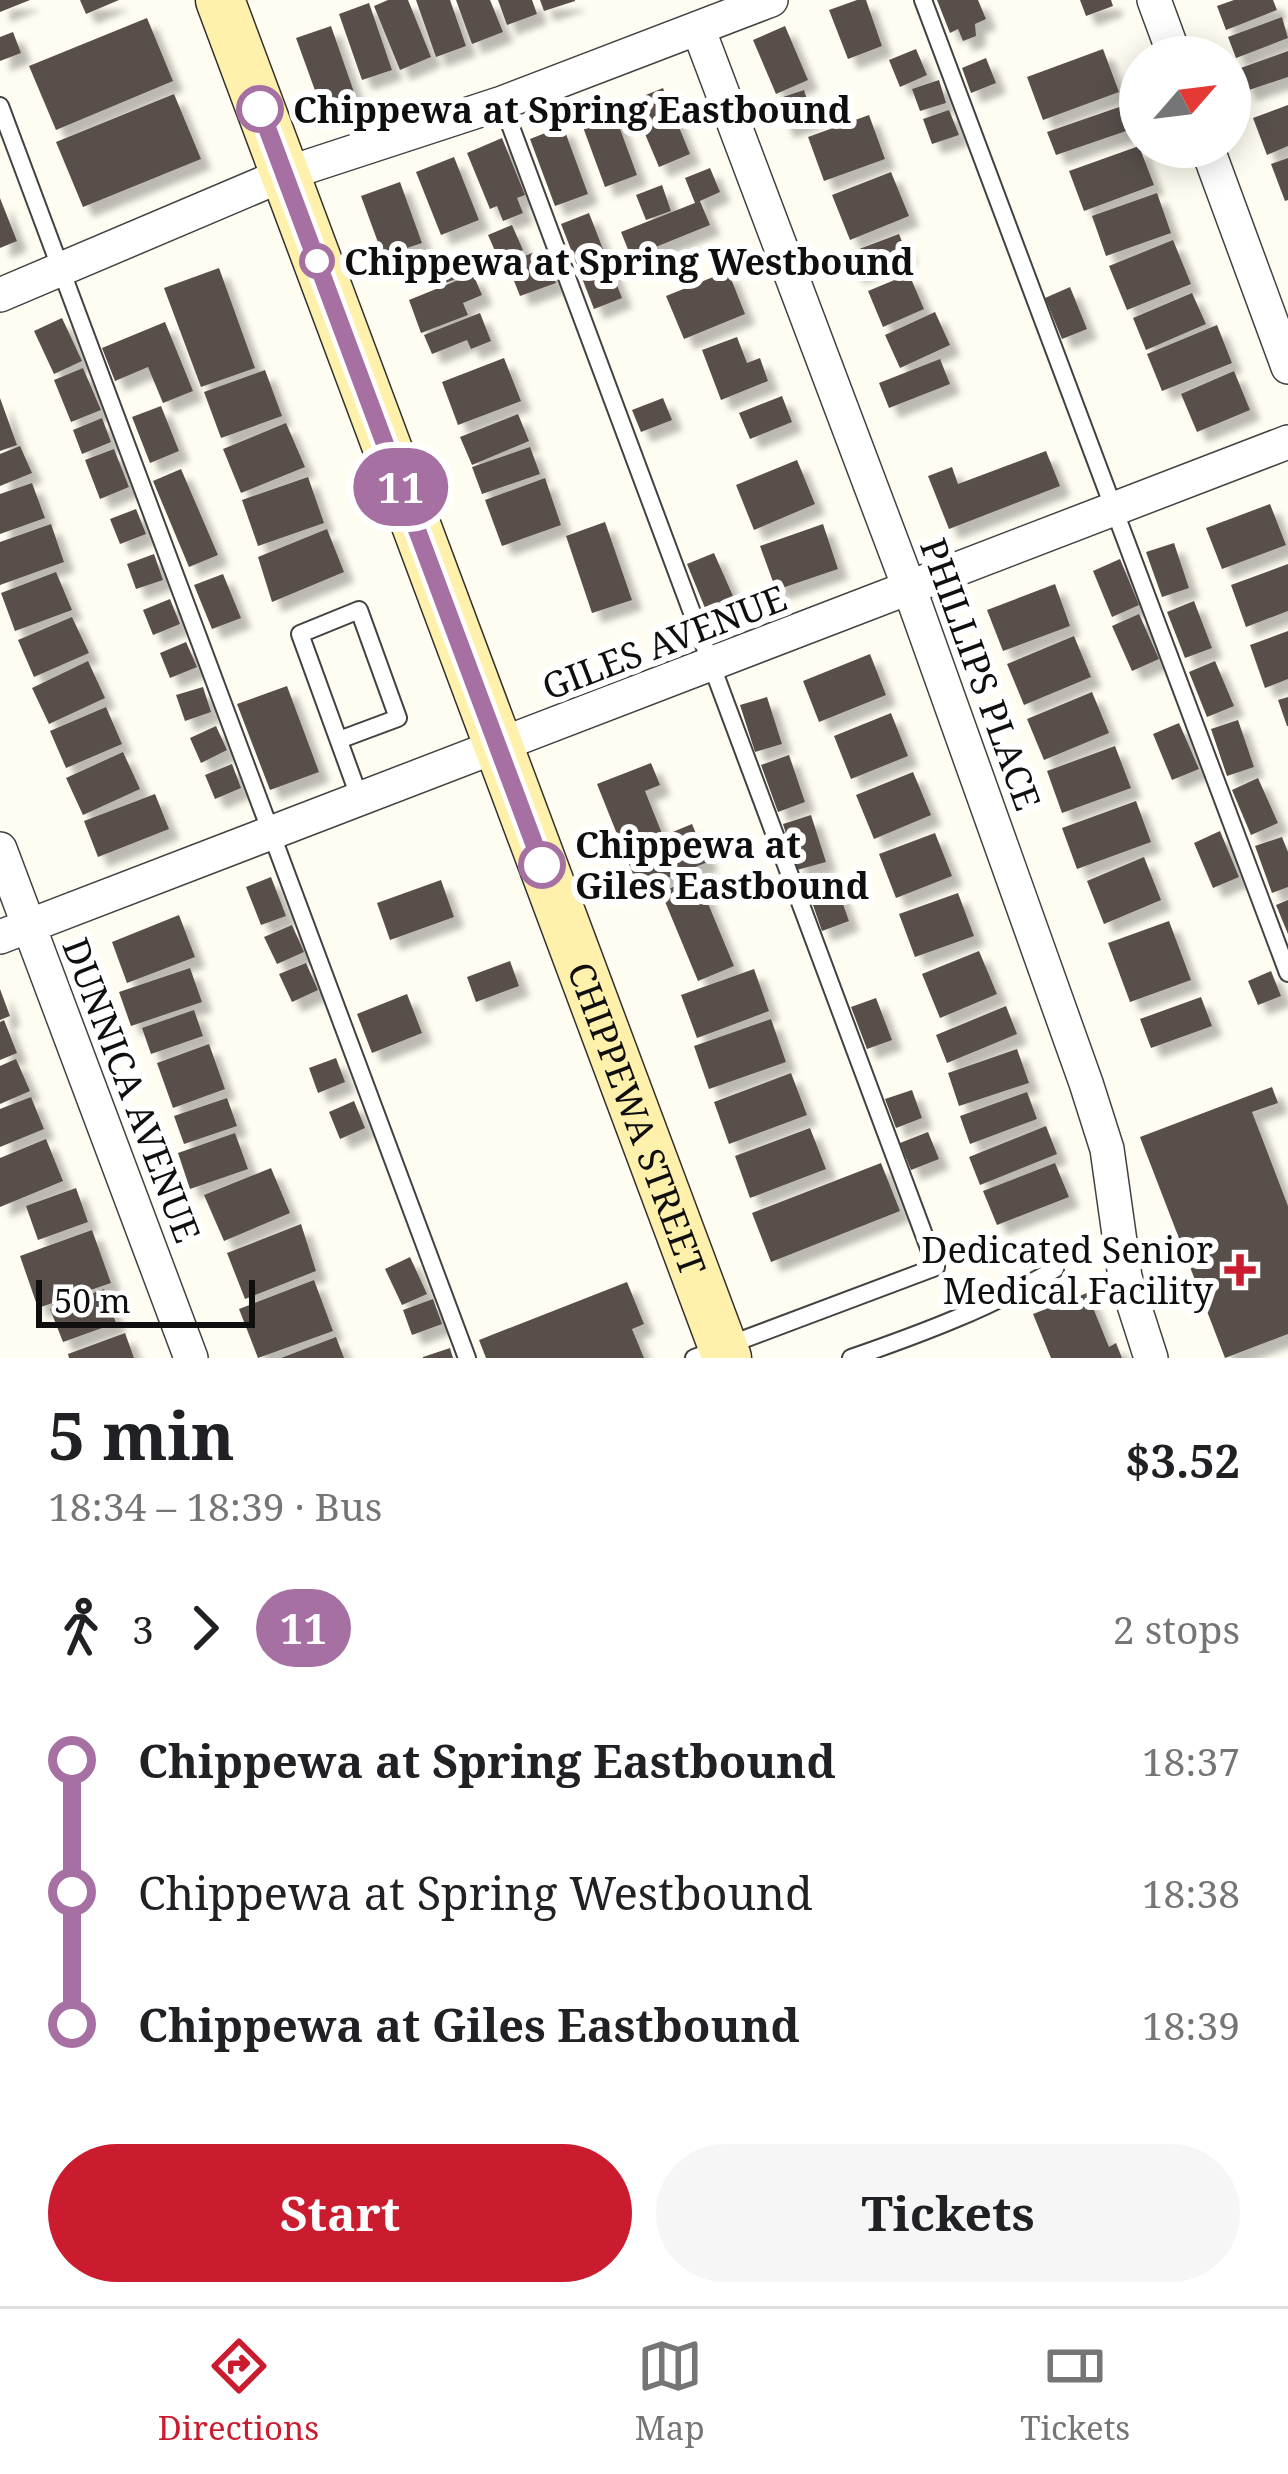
<!DOCTYPE html>
<meta charset="utf-8">
<style>
body{margin:0;font-family:"Noto Serif",serif;background:#f6f6f6;color:#202124;height:100vh;display:flex;flex-direction:column;font-size:45px;white-space:nowrap}
*{box-sizing:border-box;margin:0}
p{font-size:39px;color:#757577}
.icon{flex:none;width:66px;height:66px;fill:none;stroke:currentColor;stroke-width:2;stroke-linecap:round;stroke-linejoin:round}
.map{position:relative;height:1358px;overflow:hidden}
.side{display:flex;flex-direction:column;background:#fff;flex:1}
.side>*{flex:none}
.badge{padding:0 24px;border-radius:39px;font-size:42px;line-height:78px}
.needle{width:78px;rotate:62deg}
.controls{position:absolute;left:1119px;top:36px;display:grid;gap:24px}
.controls a{display:grid;place-items:center;width:132px;height:132px;border-radius:50%;background:#fff;box-shadow:0 6px 30px #0003;font-size:60px}
.scale{position:absolute;left:36px;bottom:30px;width:219px;box-sizing:border-box;padding-left:12px;border:6px solid #0f0f0f;border-top:0;font-size:33px;line-height:42px;white-space:nowrap;color:#0f0f0f;-webkit-text-stroke:9px #fff;paint-order:stroke}
.map>.badge{position:absolute;translate:-50% -50%;box-shadow:0 0 0 6px #fff}
.legs{display:flex;align-items:center;gap:18px;height:132px;padding:0 48px;font-size:39px}
.legs p{margin-inline-start:auto}
.headline{display:flex;align-items:center;justify-content:space-between;height:204px;padding:0 48px}
h1{font-size:66px;font-weight:700;line-height:90px}
.cta{display:flex;gap:24px;margin-top:auto;padding:24px 48px}
.cta a{flex:1;height:138px;border-radius:72px;background:#ca1c2e;color:#fff;font-size:48px;font-weight:700;line-height:138px;text-align:center}
.cta a+a{background:#f6f6f6;color:#202124}
ul{padding:0 48px;list-style:none}
li{display:flex;align-items:center;gap:42px;height:132px;font-size:45px}
li i{display:grid;place-items:center;width:18px;height:100%;margin:0 15px;background:currentColor}
li i::after{content:'';width:30px;height:30px;margin:-15px;border:9px solid;border-radius:50%;background:#fff}
li p{margin-inline-start:auto}
li:first-child i{background:linear-gradient(#0000 50%,currentColor 0)}
li:last-child i{background:linear-gradient(currentColor 50%,#0000 0)}
.dock{display:flex;justify-content:space-around;align-items:center;height:168px;border-top:3px solid #e0e0e0;background:#fff;font-size:33px;color:#757577}
.dock a{display:grid;justify-items:center;gap:6px}
.dock .current{color:#ca1c2e}
.map>svg:first-child{display:block}
.building{fill:#594f4b;filter:url(#shadow)}
.lines{fill:none;stroke-linecap:round;stroke-linejoin:round}
.service-casing{stroke:#424242;stroke-width:20}
.minor-casing{stroke:#424242;stroke-width:36}
.secondary-casing{stroke:#313131;stroke-width:51}
.service{stroke:#fff;stroke-width:16}
.minor{stroke:#fff;stroke-width:33}
.secondary{stroke:#fff1ac;stroke-width:48}
.line-1-casing{stroke:#fff;stroke-width:27}
.line-1{stroke:#a670a3;stroke-width:18}
.stop-1-dot{fill:#fff;stroke:#a670a3;stroke-width:6}
.poi-dot{fill:#ca1c2e;stroke:#fff;stroke-width:4.5}
.labels{text-anchor:middle;dominant-baseline:central;stroke-width:12;stroke-linejoin:round;paint-order:stroke}
.stop-label{font-size:36px;font-weight:bold;fill:#0f0f0f;stroke:#fff;text-anchor:start}
.street-label{font-size:36px;fill:#0f0f0f;stroke:#fff}
.poi-label{font-size:36px;fill:#0f0f0f;stroke:#fff;text-anchor:end}
</style>
<div class="map">
<svg width="1288" height="1358" viewBox="0 0 1288 1358">
<defs>
<filter id="shadow"><feDropShadow dx="10" dy="10" stdDeviation="3" flood-color="#0004"/></filter>
</defs>
<rect width="100%" height="100%" fill="#fffcf1"/>
<!-- building -->
<path class="building" d="M0,0H30L0,12Z
M80,0H119L86,14Z
M388,0H408L431,57L400,70L374,6Z
M416,0H450L466,46L436,57Z
M456,0H490L503,32L472,44Z
M498,0H532L537,14L507,25Z
M540,0H575V1L544,11Z
M857,0H866L882,46L848,59L829,10Z
M937,0H978L986,19L975,24L976,36L963,41L958,29L950,33Z
M1080,0H1111L1113,6L1086,16Z
M1234,0H1273L1277,10L1226,30L1217,6Z
M369,3L392,70L362,80L339,14Z
M1282,17L1288,38L1236,58L1228,37Z
M147,18L173,81L56,130L29,66Z
M331,26L355,95L321,107L296,38Z
M785,26L808,80L776,94L753,40Z
M13,32L21,53L0,61V37Z
M916,49L927,75L900,87L889,60Z
M1103,49L1119,92L1043,120L1027,77Z
M1288,51V77L1246,91L1238,69Z
M986,58L996,83L971,93L962,68Z
M939,80L946,103L920,111L912,89Z
M663,88L690,154L659,167L631,101Z
M804,90L813,118L784,128L774,100Z
M174,94L201,159L83,207L56,142Z
M1125,105L1132,129L1056,155L1047,132Z
M1288,105V146L1267,155L1253,118Z
M612,107L637,175L605,187L580,119Z
M949,110L959,135L932,144L923,119Z
M869,115L885,159L824,181L808,137Z
M563,126L588,194L555,206L530,139Z
M502,138L525,195L517,198L523,213L503,221L497,206L490,209L467,153Z
M1139,146L1154,185L1084,211L1069,171Z
M454,157L479,220L441,235L416,172Z
M1288,158V200L1285,201L1271,164Z
M710,168L720,192L700,201L710,225L631,257L621,232L695,203L685,178Z
M891,172L909,216L850,240L832,195Z
M400,182L422,243L383,256L361,196Z
M662,185L671,211L646,220L636,195Z
M1157,193L1171,233L1106,256L1092,216Z
M0,198L17,241L0,248Z
M589,213L622,298L594,309L561,224Z
M512,225L523,250L499,260L488,235Z
M899,234L907,254L854,274L846,254Z
M1173,240L1191,284L1127,310L1109,266Z
M542,249L556,283L520,296L507,263Z
M448,252L458,278L443,284L432,259Z
M219,268L255,368L201,387L164,288Z
M728,271L745,314L684,339L666,296Z
M473,274L482,295L463,303L468,315L421,333L409,300Z
M909,274L924,309L883,327L868,291Z
M1070,287L1087,329L1062,339L1045,298Z
M1192,293L1206,324L1146,350L1133,318Z
M935,312L950,345L900,368L885,335Z
M480,313L491,341L471,349L467,340L432,354L424,335Z
M62,318L82,361L54,374L34,331Z
M165,322L193,391L163,403L148,367L115,381L102,348Z
M1217,325L1232,363L1162,391L1147,354Z
M737,337L747,363L760,358L768,381L721,400L702,350Z
M504,358L521,401L458,425L442,382Z
M940,359L950,384L889,408L879,383Z
M83,368L101,410L71,422L54,380Z
M265,370L282,416L221,438L204,392Z
M1234,371L1250,410L1197,432L1181,394Z
M782,396L792,422L750,439L739,413Z
M0,398L17,445L0,451Z
M663,398L672,420L641,432L632,410Z
M161,406L179,451L150,463L132,417Z
M518,414L529,441L472,465L460,437Z
M102,418L111,442L82,454L73,430Z
M286,423L305,467L241,493L223,449Z
M20,446L32,473L0,486V454Z
M530,447L540,474L482,494L472,467Z
M114,449L129,487L100,499L85,460Z
M1046,451L1060,486L949,529L928,476L952,467L958,484Z
M797,460L815,504L754,530L736,485Z
M181,469L218,555L189,567L153,481Z
M308,477L324,523L258,546L242,500Z
M545,478L561,525L502,546L485,500Z
M32,483L45,518L0,534V494Z
M1270,504L1286,545L1222,569L1206,528Z
M136,509L146,534L120,544L110,519Z
M605,522L632,600L592,613L566,536Z
M51,524L64,562L0,585V542Z
M823,524L838,569L776,590L760,546Z
M327,529L344,572L272,602L258,557Z
M1174,543L1189,588L1162,597L1146,552Z
M714,553L733,596L705,608L687,564Z
M154,554L163,580L136,589L127,564Z
M1120,559L1139,605L1112,617L1093,571Z
M1288,564V611L1246,627L1231,585Z
M56,572L72,610L15,631L1,593Z
M223,574L241,618L212,629L194,585Z
M1055,584L1070,626L1003,651L987,610Z
M170,599L180,624L153,635L143,610Z
M1194,601L1212,648L1185,658L1167,612Z
M1139,614L1159,659L1132,671L1112,626Z
M72,617L89,653L34,677L18,640Z
M1288,631V679L1265,688L1250,645Z
M1074,636L1091,677L1024,705L1007,664Z
M186,642L197,667L170,678L160,653Z
M870,654L886,695L819,722L803,681Z
M88,661L105,698L49,724L32,688Z
M1215,661L1234,706L1207,717L1189,672Z
M287,686L319,772L270,790L237,704Z
M203,687L211,712L185,721L176,695Z
M1092,692L1109,733L1044,760L1027,719Z
M767,697L782,744L755,752L740,705Z
M1288,697V726H1287L1278,700Z
M106,707L122,744L66,768L50,731Z
M891,713L908,756L851,779L834,736Z
M1238,720L1254,767L1227,776L1211,729Z
M1179,723L1199,769L1172,780L1153,734Z
M216,726L227,750L201,763L190,738Z
M1115,746L1131,788L1062,813L1047,771Z
M123,752L140,789L83,815L66,778Z
M789,755L805,802L778,812L761,765Z
M651,763L660,785L645,791L663,836L692,824L708,862L639,889L597,784Z
M232,764L241,788L215,799L205,775Z
M913,772L931,815L874,839L856,795Z
M1258,778L1278,823L1251,835L1232,790Z
M155,794L169,829L98,857L84,821Z
M1136,801L1151,842L1077,869L1062,828Z
M811,815L826,862L797,870L783,824Z
M1220,831L1239,877L1213,888L1194,843Z
M935,833L952,876L896,898L879,854Z
M1282,837L1288,852V887L1272,893L1255,846Z
M1144,857L1161,900L1104,924L1087,881Z
M833,876L849,921L822,931L806,885Z
M271,877L286,916L261,925L246,887Z
M697,877L734,966L698,981L661,892Z
M441,880L454,917L390,940L377,903Z
M958,893L974,936L915,957L899,914Z
M1288,900V934L1276,905Z
M179,915L195,957L127,983L112,942Z
M1169,921L1191,980L1130,1002L1108,943Z
M292,925L304,952L277,964L264,937Z
M979,951L997,994L940,1018L922,974Z
M510,961L519,986L476,1002L467,977Z
M306,963L318,990L292,1002L279,974Z
M190,968L202,1002L131,1026L119,992Z
M754,969L769,1011L697,1038L681,995Z
M1271,971L1281,996L1258,1005L1248,981Z
M0,989L10,1016L0,1020Z
M407,994L422,1033L372,1053L357,1014Z
M1201,997L1212,1026L1151,1048L1140,1019Z
M876,998L892,1040L867,1049L851,1007Z
M1006,1006L1017,1034L947,1063L936,1035Z
M194,1010L203,1036L151,1054L142,1028Z
M771,1019L786,1062L709,1089L694,1046Z
M4,1020L17,1053L0,1060V1022Z
M209,1044L225,1089L173,1108L157,1063Z
M1017,1049L1029,1083L959,1106L948,1073Z
M336,1058L345,1082L318,1093L309,1068Z
M16,1059L30,1091L0,1104V1066Z
M791,1073L807,1115L729,1144L714,1102Z
M1272,1087L1278,1103L1252,1112L1288,1206V1334L1225,1358L1140,1137Z
M912,1090L922,1118L896,1128L885,1099Z
M1027,1092L1037,1119L970,1144L960,1116Z
M31,1097L44,1129L0,1147V1109Z
M227,1098L237,1126L184,1144L174,1116Z
M354,1101L365,1128L340,1139L329,1112Z
M1046,1126L1057,1154L980,1185L969,1157Z
M810,1128L826,1169L750,1198L735,1156Z
M928,1132L939,1159L911,1170L900,1143Z
M235,1133L248,1169L190,1189L178,1153Z
M46,1139L63,1181L0,1207V1158Z
M881,1163L900,1211L771,1262L752,1213Z
M1055,1163L1069,1197L997,1225L983,1191Z
M271,1168L290,1213L224,1241L204,1195Z
M76,1188L88,1222L38,1240L26,1206Z
M301,1224L316,1271L245,1299L227,1253Z
M92,1230L111,1283L38,1308L20,1256Z
M410,1257L427,1294L402,1305L385,1269Z
M314,1280L333,1331L258,1358L239,1309Z
M627,1282L644,1324L632,1329L644,1358H486L479,1340Z
M104,1289L116,1323L63,1342L50,1309Z
M1087,1293L1109,1347L1116,1343L1122,1358H1051L1033,1314Z
M433,1299L442,1324L412,1335L403,1310Z
M125,1333L134,1358H69L68,1354Z
M336,1337L344,1358H281Z
M450,1348L453,1358H423V1357Z"/>
<g class="lines">
<!-- service casing -->
<g class="service-casing">
<path id="service" d="M923,0L1288,973
M502,103L936,1267L694,1358
M0,106L467,1358
M339,740L398,718L359,610L300,634L360,799
M851,1358C923,1333 990,1308 1055,1269"/>
</g>
<!-- minor casing -->
<g class="minor-casing">
<path id="minor" d="M1154,0L1175,57
M698,28L910,590L1086,1083L1107,1149L1125,1277L1151,1358
M1207,147L1288,367
M0,295L285,174L502,103L771,0
M0,849L191,1358
M0,937L1288,442"/>
</g>
<!-- secondary casing -->
<g class="secondary-casing">
<g id="secondary">
<path id="s1" d="M220,0L727,1358"/>
</g>
</g>
<!-- service -->
<use href="#service" class="service"/>
<!-- minor -->
<use href="#minor" class="minor"/>
<!-- secondary -->
<use href="#secondary" class="secondary"/>
</g>
<g class="lines">
<!-- line-1 casing -->
<g class="line-1-casing">
<path id="line-1" d="M260,109L542,865"/>
</g>
<!-- line-1 -->
<use href="#line-1" class="line-1"/>
</g>
<!-- markers -->
<g class="stop-1-dot">
<circle cx="260" cy="109" r="21"/>
<circle cx="317" cy="261" r="15"/>
<circle cx="542" cy="865" r="21"/>
</g>
<path class="poi-dot" d="M1234 1252h12v12h12v12h-12v12h-12v-12h-12v-12h12z"/>
<g class="labels">
<!-- stop labels -->
<g class="stop-label">
<text x="293" y="109">Chippewa at Spring Eastbound</text>
<text x="344" y="261">Chippewa at Spring Westbound</text>
<text x="575" y="844">Chippewa at<tspan x="575" dy="41">Giles Eastbound</tspan></text>
</g>
<!-- street labels -->
<g class="street-label">
<text transform="translate(664 642) rotate(-21)">GILES AVENUE</text>
<text transform="translate(981 674) rotate(70)">PHILLIPS PLACE</text>
<text transform="translate(132 1090) rotate(69)">DUNNICA AVENUE</text>
<text stroke="none"><textPath href="#s1" startOffset="1194">CHIPPEWA STREET</textPath></text>
</g>
<!-- poi labels -->
<g class="poi-label">
<text x="1213" y="1249">Dedicated Senior<tspan x="1213" dy="41">Medical Facility</tspan></text>
</g>
</g>
</svg>
<div class="controls">
<a><svg class="needle" viewBox="-14 -14 28 28"><path d="M0-13l5 13h-10z" fill="#e53935"/><path d="M0 13l5-13h-10z" fill="#757577"/></svg></a>
</div>
<div class="scale">50 m</div>
<b class="badge" style="left:401px;top:487px;background:#a670a3;color:#fff">11</b>
</div>
<section class="side">
<div class="headline"><div><h1>5 min</h1><p>18:34 – 18:39 · Bus</p></div><b>$3.52</b></div>
<div class="legs"><svg class="icon" aria-label="walk" viewBox="0 0 24 24"><circle cx="13" cy="4" r="2"/><path d="M13 8l-2 6 4 7M11 14l-3 7M7 12l3-4h3l4 4"/></svg>3<svg class="icon" aria-label="forward" viewBox="0 0 24 24"><path d="M9 5l7 7-7 7"/></svg><b class="badge" style="background:#a670a3;color:#fff">11</b><p>2 stops</p></div>
<ul>
<li><i style="color:#a670a3"></i><b>Chippewa at Spring Eastbound</b><p>18:37</p></li>
<li><i style="color:#a670a3"></i><span>Chippewa at Spring Westbound</span><p>18:38</p></li>
<li><i style="color:#a670a3"></i><b>Chippewa at Giles Eastbound</b><p>18:39</p></li>
</ul>
<div class="cta"><a>Start</a><a>Tickets</a></div>
</section>
<nav class="dock">
<a class="current"><svg class="icon" aria-label="directions" viewBox="0 0 24 24"><path d="M12 3l9 9-9 9-9-9zM9 14v-3h6M13 9l2 2-2 2"/></svg>Directions</a>
<a><svg class="icon" aria-label="map" viewBox="0 0 24 24"><path d="M3 6l6-2 6 2 6-2v14l-6 2-6-2-6 2zM9 4v14M15 6v14"/></svg>Map</a>
<a><svg class="icon" aria-label="tickets" viewBox="0 0 24 24"><path d="M3 7h18v10H3zM15 7v10"/></svg>Tickets</a>
</nav>
